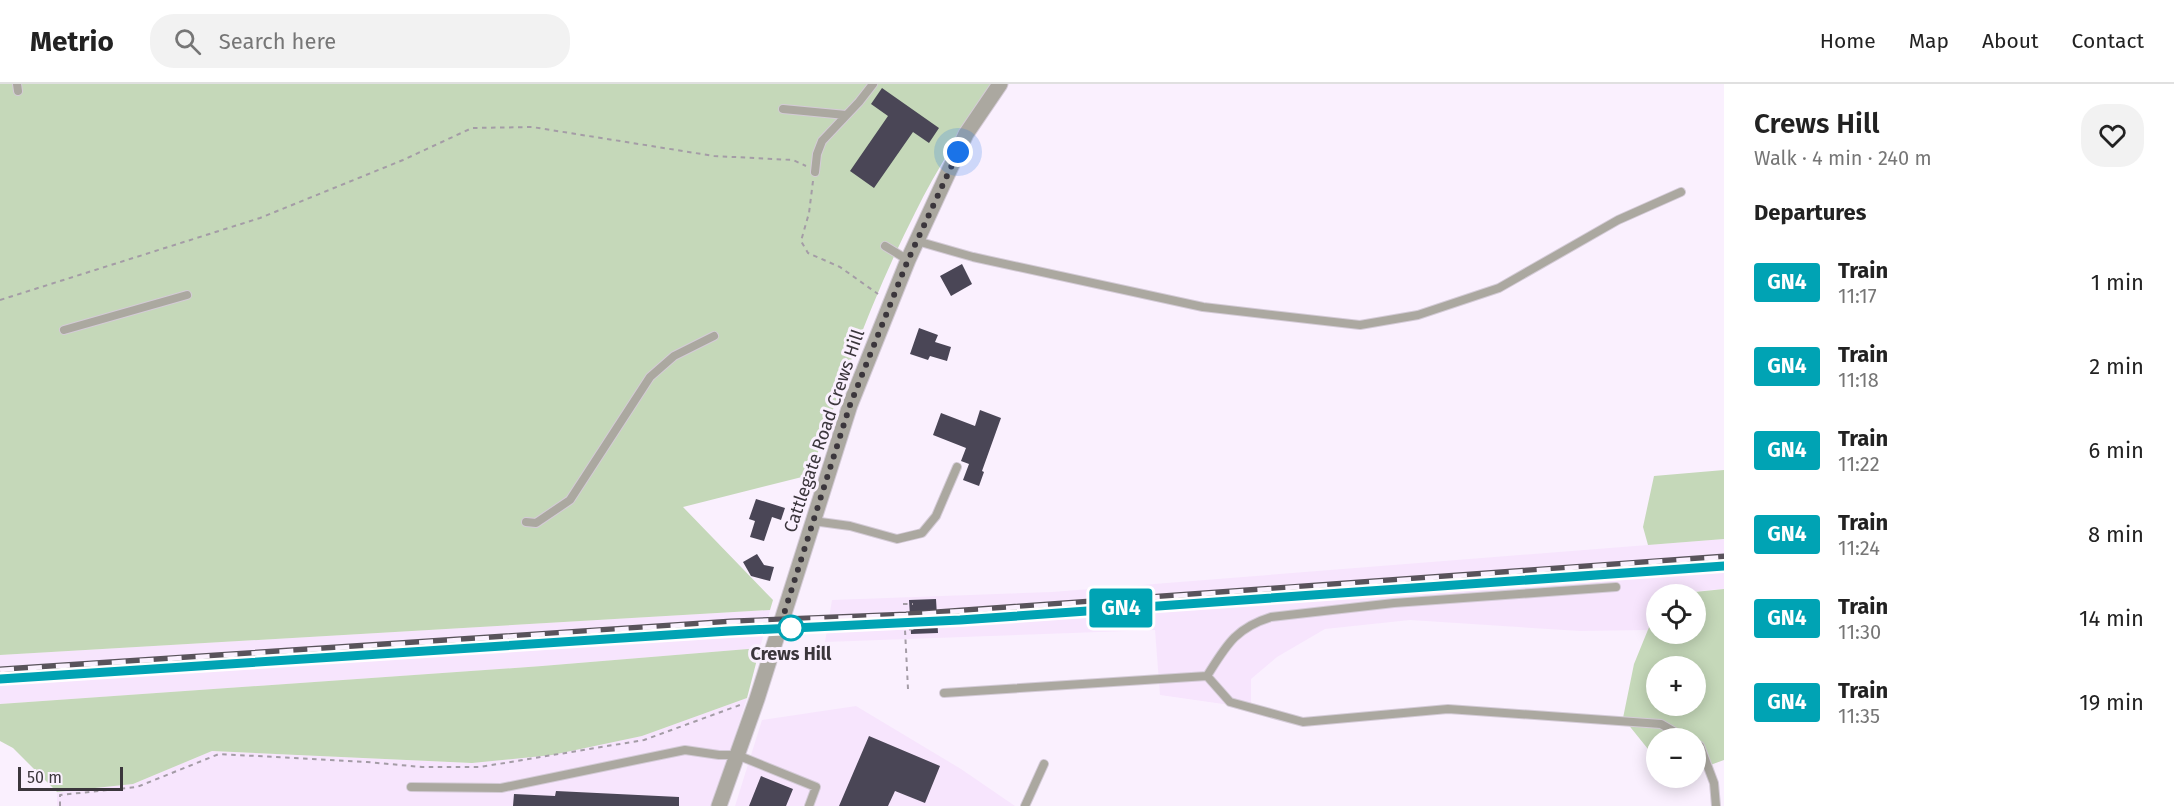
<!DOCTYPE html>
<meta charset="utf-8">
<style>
body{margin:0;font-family:"Fira Sans",sans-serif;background:#f2f2f2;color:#222;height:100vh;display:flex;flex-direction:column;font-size:22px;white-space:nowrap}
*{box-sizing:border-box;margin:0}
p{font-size:20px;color:#767676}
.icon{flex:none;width:33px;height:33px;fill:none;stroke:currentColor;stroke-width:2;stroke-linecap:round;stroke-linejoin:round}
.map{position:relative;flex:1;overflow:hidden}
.drawer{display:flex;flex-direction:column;background:#fff;width:450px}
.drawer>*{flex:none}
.badge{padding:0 12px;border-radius:4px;font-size:21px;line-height:39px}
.buttons{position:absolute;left:1646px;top:500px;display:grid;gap:12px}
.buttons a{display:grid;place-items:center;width:60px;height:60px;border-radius:50%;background:#fff;box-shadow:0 3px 15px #0003;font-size:30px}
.scale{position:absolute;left:18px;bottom:15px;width:105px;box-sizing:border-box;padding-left:6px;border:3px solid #3b363c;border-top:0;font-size:16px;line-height:21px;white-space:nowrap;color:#3b363c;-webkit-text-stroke:4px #faf0fe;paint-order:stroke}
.you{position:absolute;width:30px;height:30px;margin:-15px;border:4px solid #fff;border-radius:50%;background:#1a73e8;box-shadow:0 0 0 9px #1a73e833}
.map>.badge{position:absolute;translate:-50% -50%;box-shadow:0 0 0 3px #fff}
h2{padding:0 30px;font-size:22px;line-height:54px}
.round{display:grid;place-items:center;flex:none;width:63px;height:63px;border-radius:24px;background:#f2f2f2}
.summary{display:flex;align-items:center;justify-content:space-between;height:102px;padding:0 30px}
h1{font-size:28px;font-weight:600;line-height:45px}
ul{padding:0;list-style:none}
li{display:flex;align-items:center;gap:18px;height:84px;padding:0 30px}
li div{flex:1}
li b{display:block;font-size:22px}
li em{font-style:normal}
li .badge{min-width:66px;font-weight:700;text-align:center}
header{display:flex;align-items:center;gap:36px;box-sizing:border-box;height:84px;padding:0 30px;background:#fff;border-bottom:2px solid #e0e0e0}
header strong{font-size:28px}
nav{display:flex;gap:33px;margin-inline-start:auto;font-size:21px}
.search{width:420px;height:54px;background:#f2f2f2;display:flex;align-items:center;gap:15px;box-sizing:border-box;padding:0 21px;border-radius:24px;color:#767676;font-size:22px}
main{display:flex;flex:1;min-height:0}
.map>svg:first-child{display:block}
.built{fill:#f7e5fd}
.green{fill:#c5d8b9;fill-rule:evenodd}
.building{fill:#4a4656}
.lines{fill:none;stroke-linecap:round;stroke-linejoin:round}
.service-casing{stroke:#d4cbd7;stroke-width:10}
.tertiary-casing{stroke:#d4cbd7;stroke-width:17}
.path{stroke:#a49ca6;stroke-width:2;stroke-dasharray:4.5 4.5;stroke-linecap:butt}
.service{stroke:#aba8a0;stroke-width:8}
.tertiary{stroke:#aba8a0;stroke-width:15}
.rail-casing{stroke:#59535b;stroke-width:7}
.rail{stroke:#faf0fe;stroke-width:4.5;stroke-dasharray:14;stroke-linecap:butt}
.line-casing{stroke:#fff;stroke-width:14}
.line{stroke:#00a3b4;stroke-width:9}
.walk{stroke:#3b363c;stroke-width:6;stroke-dasharray:0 10.8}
.stop-dot{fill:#fff;stroke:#00a3b4;stroke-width:3}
.labels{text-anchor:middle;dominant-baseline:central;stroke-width:6;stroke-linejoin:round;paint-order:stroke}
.street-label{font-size:18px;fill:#3b363c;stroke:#faf0fe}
.stop-label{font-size:18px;font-weight:bold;fill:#3b363c;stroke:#faf0fe}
</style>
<header>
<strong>Metrio</strong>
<div class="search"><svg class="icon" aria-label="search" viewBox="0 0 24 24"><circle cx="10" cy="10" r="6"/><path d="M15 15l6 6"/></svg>Search here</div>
<nav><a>Home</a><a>Map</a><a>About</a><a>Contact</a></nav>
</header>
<main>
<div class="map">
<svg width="1724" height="722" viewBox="0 0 1724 722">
<rect width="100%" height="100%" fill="#faf0fe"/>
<!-- built -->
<path class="built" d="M1724,455V505L1656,510V526L1648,546L1580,547L1410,536L1325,545L1277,573L1251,595V624L1160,611L1155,546L825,558L832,516L1052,508Z
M770,526L760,564L542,582L0,620V571Z
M747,614L713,722H57V708L133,700L212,667L472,679L642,652Z
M856,622L961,685L1015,722H735L762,636Z"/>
<!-- green -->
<path class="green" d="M0,0H992C965,42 937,84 915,129C872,213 841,302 810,391L683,423L773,516L770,526L0,571Z
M1724,386V455L1648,461L1643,443L1654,392Z
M1724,505V676L1702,684L1695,683V654H1656V675L1623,634L1634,580L1656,526V549H1695V510H1675ZM1656,582H1695V621H1656Z
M760,564L747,614L642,652L552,671L472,679L212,667L133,700L57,708L13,664L0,657V620L542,582Z"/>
<!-- building -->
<path class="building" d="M882,4L939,44L929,59L913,48L874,104L850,87L888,32L871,20Z
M962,180L972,200L951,212L940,192Z
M919,244L938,251L935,258L951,263L947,277L930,272L928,276L910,270Z
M980,326L1001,334L982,387L984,388L979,402L963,396L969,380L961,377L966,364L933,351L941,329L975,342Z
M756,415L785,424L781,436L772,433L764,457L750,453L755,437L749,435Z
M757,470L764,481L774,483L770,497L751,492L743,478Z
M936,515L938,549L911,550L909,516Z
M869,652L940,682L925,719L895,707L888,722H839Z
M761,692L793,705L786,722H749Z
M556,707L679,713V722H513L514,710L555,712Z"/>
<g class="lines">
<!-- service casing -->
<g class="service-casing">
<path id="service" d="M17,0L18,7
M783,25L846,31
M815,88L817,70L822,57L859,18L873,0
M917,157L973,173L1203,223L1360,241L1418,231L1499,204L1618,136L1681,108
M885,162L908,176
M64,246L187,211
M813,437L850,442L897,455L922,449L936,432L957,383
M526,438L536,439L570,416L650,293L674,272L714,252
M1207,592C1226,562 1235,544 1271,533L1394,519L1616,503
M944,609L1207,592L1230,618L1303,638L1448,625L1661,640L1685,654
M1695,659L1700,662L1714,699L1716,722
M411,703L501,704L685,666L719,671H737L816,703L809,722
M1025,722L1044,680"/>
</g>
<!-- tertiary casing -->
<g class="tertiary-casing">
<path id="tertiary" d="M719,722L757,615L850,321L908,176L966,50L1000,0"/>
</g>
<!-- path -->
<path class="path" d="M813,97L809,129L801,157L808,169L840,183L878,210
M0,216L260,134L403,76L472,44L532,43L714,72L793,76L806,82
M903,520H913
M908,605L905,546L914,545
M60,722V711L137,703L219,670L367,678L422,683H480L644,656L740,621"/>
<!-- service -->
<use href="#service" class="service"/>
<!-- tertiary -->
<use href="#tertiary" class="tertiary"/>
<!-- rail casing -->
<g class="rail-casing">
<path id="rail" d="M943,537L1084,527
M0,586L731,538L906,531L1724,473
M0,595L137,586"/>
</g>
<!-- rail -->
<use href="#rail" class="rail"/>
</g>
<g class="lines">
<!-- line casing -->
<g class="line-casing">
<path id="line" d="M0,595L729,547L960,536L1724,482"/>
</g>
<!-- line -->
<use href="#line" class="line"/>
<!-- walk -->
<path class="walk" d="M791,544L782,536L850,321L908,176L958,68"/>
</g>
<!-- markers -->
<circle class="stop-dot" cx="791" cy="544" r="12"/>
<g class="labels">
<!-- street labels -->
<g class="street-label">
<text transform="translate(824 347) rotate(-71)">Cattlegate Road Crews Hill</text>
</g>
<!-- stop labels -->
<g class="stop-label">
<text x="791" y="570">Crews Hill</text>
</g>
</g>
</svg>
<div class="buttons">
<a><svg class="icon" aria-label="locate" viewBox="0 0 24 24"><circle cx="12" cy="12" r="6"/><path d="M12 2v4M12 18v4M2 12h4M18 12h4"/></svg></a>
<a>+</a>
<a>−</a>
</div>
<div class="scale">50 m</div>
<div class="you" style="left:958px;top:68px"></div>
<b class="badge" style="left:1121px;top:524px;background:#00a3b4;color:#fff">GN4</b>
</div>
<section class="drawer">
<div class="summary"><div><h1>Crews Hill</h1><p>Walk · 4 min · 240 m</p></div><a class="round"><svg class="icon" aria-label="heart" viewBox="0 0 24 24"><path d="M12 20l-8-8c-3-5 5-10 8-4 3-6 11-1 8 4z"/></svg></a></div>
<h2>Departures</h2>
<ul>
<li><span class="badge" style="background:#00a3b4;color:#fff">GN4</span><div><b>Train</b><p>11:17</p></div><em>1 min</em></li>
<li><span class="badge" style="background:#00a3b4;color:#fff">GN4</span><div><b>Train</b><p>11:18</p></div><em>2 min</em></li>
<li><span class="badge" style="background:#00a3b4;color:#fff">GN4</span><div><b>Train</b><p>11:22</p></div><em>6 min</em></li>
<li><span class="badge" style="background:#00a3b4;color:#fff">GN4</span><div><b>Train</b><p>11:24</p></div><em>8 min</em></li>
<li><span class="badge" style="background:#00a3b4;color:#fff">GN4</span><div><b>Train</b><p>11:30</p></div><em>14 min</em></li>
<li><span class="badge" style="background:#00a3b4;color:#fff">GN4</span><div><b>Train</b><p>11:35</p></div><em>19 min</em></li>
</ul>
</section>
</main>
